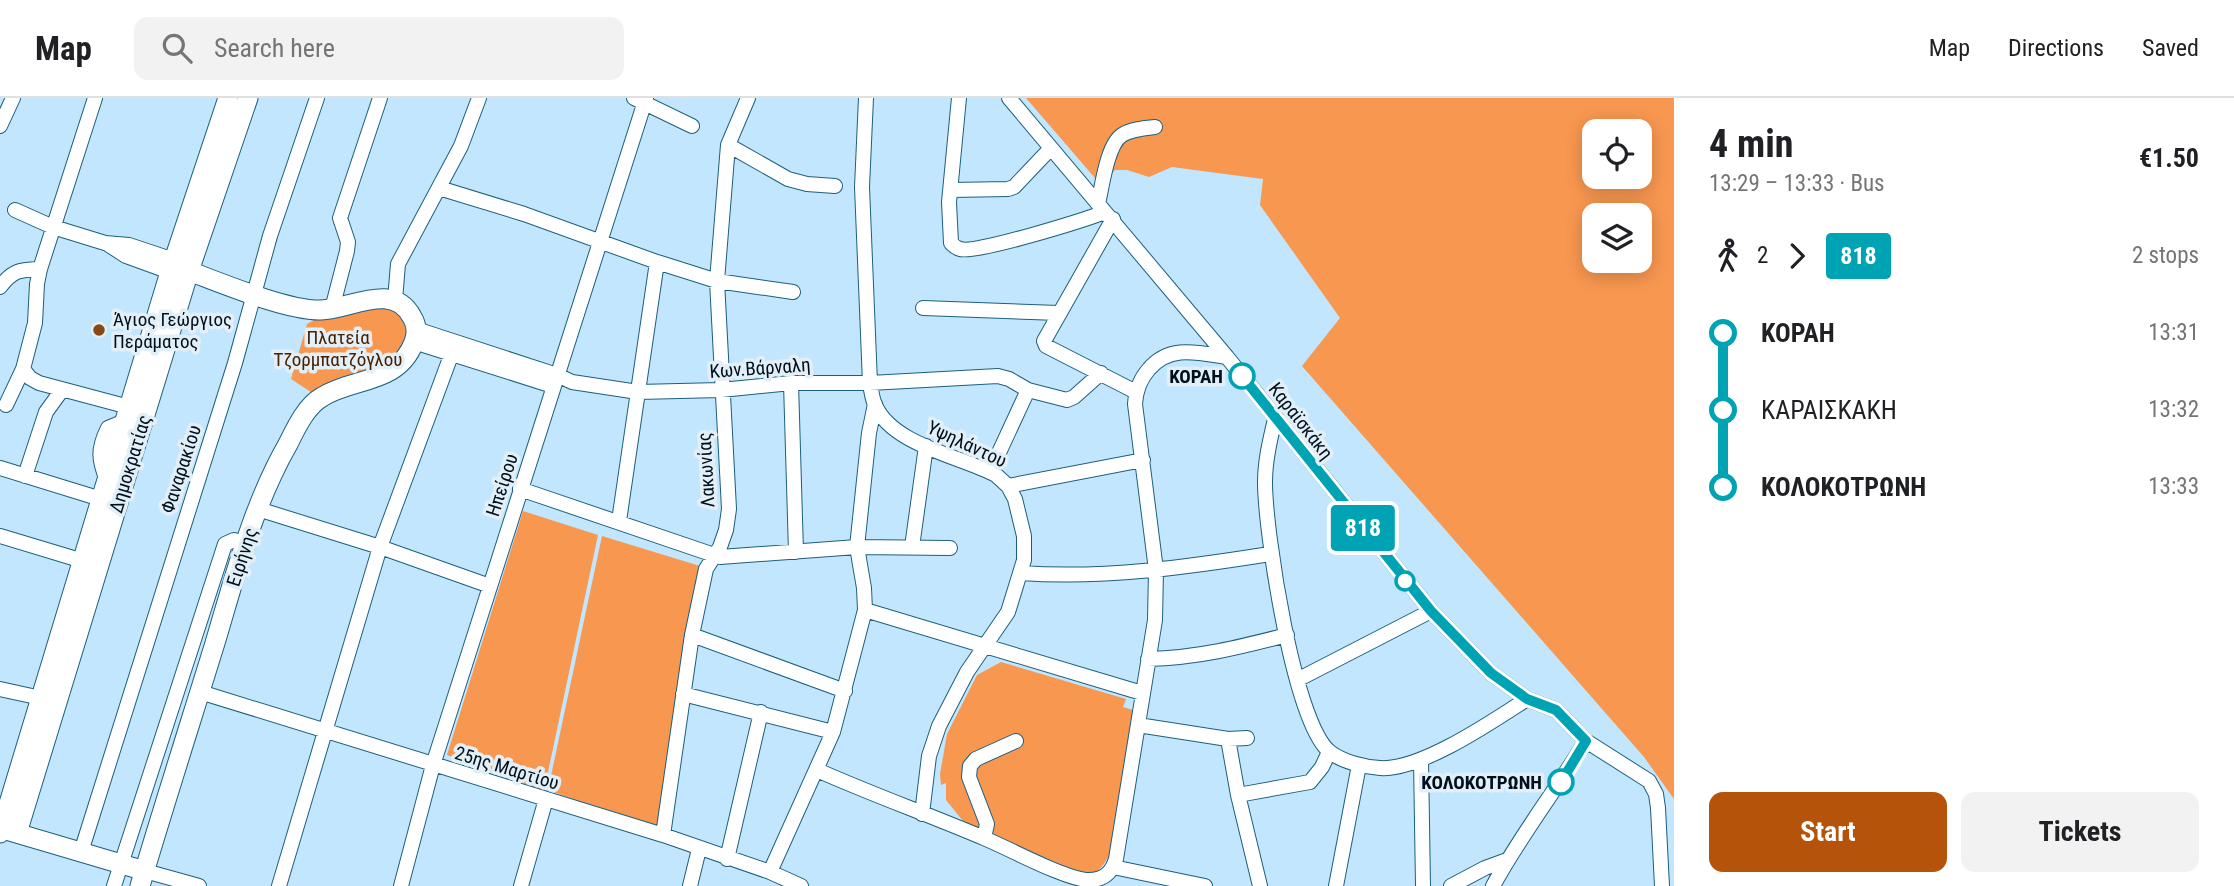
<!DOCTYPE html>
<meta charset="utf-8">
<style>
body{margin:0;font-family:"Roboto Condensed",sans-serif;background:#f2f2f2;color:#202124;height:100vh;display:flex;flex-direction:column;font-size:26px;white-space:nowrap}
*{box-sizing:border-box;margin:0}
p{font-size:23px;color:#757577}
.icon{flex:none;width:38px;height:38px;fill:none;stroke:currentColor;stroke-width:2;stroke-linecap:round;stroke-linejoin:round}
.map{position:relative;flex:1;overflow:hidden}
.drawer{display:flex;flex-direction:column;background:#fff;width:560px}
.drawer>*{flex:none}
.badge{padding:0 14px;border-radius:5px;font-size:24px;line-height:46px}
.fabs{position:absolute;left:1582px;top:21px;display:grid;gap:14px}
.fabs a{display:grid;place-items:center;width:70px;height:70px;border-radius:14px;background:#fff;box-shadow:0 4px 18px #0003;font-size:35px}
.map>.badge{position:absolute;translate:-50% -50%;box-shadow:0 0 0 4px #fff}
.legs{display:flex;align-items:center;gap:10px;height:77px;padding:0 35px;font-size:23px}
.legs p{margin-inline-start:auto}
.overview{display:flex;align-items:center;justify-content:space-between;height:119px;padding:0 35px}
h1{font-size:38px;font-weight:700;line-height:52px}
.action{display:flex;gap:14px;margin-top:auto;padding:14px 35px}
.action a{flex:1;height:80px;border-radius:14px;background:#b45309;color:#fff;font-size:28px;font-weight:700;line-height:80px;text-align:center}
.action a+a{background:#f2f2f2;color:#202124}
ul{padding:0 35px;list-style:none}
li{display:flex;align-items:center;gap:24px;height:77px;font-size:26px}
li i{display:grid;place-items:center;width:10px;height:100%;margin:0 9px;background:currentColor}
li i::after{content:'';width:18px;height:18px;margin:-9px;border:5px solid;border-radius:50%;background:#fff}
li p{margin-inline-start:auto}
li:first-child i{background:linear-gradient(#0000 50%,currentColor 0)}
li:last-child i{background:linear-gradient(currentColor 50%,#0000 0)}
header{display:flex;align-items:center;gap:42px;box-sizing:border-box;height:98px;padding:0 35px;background:#fff;border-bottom:2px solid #e0e0e0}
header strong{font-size:33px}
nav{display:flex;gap:38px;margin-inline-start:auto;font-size:24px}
.search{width:490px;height:63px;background:#f2f2f2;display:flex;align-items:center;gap:18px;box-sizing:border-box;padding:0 24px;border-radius:14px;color:#757577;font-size:26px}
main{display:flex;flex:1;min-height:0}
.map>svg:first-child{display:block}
.green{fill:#f89750;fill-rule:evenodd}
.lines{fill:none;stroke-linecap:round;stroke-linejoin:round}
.minor-casing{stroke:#1c5f7f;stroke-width:16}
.major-casing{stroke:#1c5f7f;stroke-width:21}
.minor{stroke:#fff;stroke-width:14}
.major{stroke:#fff;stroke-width:19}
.line-1-casing{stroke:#fff;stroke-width:16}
.line-1{stroke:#00a3b4;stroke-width:10}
.poi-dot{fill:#894812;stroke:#e3eff7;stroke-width:2.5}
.stop-1-dot{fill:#fff;stroke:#00a3b4;stroke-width:3.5}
.labels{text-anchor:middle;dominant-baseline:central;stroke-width:7;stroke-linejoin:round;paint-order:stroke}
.poi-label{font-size:19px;fill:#000f1c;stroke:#e3eff7;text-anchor:start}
.park-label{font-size:19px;fill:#472000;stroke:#e3eff7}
.street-label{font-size:19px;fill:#000f1c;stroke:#e3eff7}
.stop-label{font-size:19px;font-weight:bold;fill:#000f1c;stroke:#e3eff7;text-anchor:end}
</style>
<header>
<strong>Map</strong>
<div class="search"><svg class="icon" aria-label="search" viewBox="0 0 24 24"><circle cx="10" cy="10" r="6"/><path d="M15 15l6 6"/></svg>Search here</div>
<nav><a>Map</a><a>Directions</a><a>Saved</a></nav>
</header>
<main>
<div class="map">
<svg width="1674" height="788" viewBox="0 0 1674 788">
<rect width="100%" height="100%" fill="#c1e6fd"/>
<!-- green -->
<path class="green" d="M1026,0H1674V701L1644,659L1302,268L1340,220L1260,107L1263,81L1172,69L1149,79L1127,72H1115L1101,87ZM1594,33H1640V79H1594ZM1594,117H1640V163H1594Z
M383,209L392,210L405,220L408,244L388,264L376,271L311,294L291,281L307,226L318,220Z
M523,413L598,437L544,693L447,657Z
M602,438L700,468L658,732L548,692Z
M1001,564L1126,601L1123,609L1133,612L1110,757L1097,775L1080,774L967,728L946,702V685L941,687L940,676L947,636L977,577Z"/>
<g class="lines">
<!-- minor casing -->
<g class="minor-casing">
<path id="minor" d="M95,0L40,171L37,186L35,225L23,271L30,280L39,285L129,309
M634,0L692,28
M866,0L862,89L870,285C871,292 872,300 875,307C892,347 960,358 996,377L1008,388L1015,401L1024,438V462L1008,514L967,574L939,628L929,658L922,716
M959,0L949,104L951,145C953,147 956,150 960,151C976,156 1084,122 1105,114
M1009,0L1227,259L1431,513L1491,575L1527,601L1556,612L1586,643L1649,683L1656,696L1658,710L1662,788
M0,28L13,0
M728,47L788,81L807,86L835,88
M439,90L524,116L657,164L717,183L793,194
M951,92L1008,91L1014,89L1051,50
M1098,106C1102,89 1107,47 1122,37C1131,31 1145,30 1155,29
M15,112L53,129L105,145L129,147L174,162L179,166
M1113,121L1044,243L1046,248L1136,294
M109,147L126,158L170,174H177
M0,189C13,172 19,172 40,171
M395,202L398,166L461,48L479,0
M923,210L1059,215
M332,211L347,153L348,144L340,120L380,0
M416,231L557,277L572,284L638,294L721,292L791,285H870L998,278L1009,281L1028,292L1067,302L1074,299L1101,275
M414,244L553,288
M791,285L796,454
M6,307L23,271
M1275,321C1270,342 1265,363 1265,384C1265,433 1294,626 1330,654C1343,664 1364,669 1380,670C1420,673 1493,623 1527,601
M0,370L101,401
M990,374L1028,292
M25,378L46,314L62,292
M107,383C99,362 97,352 108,330L125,323
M1008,388L1143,362
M520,391L720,459L857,449L950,450
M258,411L380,449L490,488
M619,423L657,164
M0,438L83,463
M912,449L926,348
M1021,475C1105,481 1188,469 1270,456
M865,512L1142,595
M692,537L845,593
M1148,561C1197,560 1241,549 1287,537
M1297,582L1431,513
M0,591L41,600
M200,594L663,737L770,774L801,788
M683,596L833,634
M1138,627L1228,641L1247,640
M1228,641L1238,697L1260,788
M1421,662L1423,788
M817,672C873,697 930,717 986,741C1010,751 1067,782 1089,782C1104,782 1112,774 1116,761L1155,522L1156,472L1135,306C1136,292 1140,281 1149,271C1170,246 1199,255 1227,259
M1238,697L1310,684L1322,669L1329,654
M663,737L692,537L706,471L720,449L726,432L729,411L717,183L728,47L748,0
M984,740L987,726L969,679L970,668L976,661L1016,643
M81,754L235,265L270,138L317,0
M727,761L761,614
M1113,769L1205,788
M145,773L199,788
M770,774L833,634L865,512L864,490L857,449L869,335L875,306
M114,788L225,446L234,442L246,445
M279,788L380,449L456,244
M401,788L433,667L646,0
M521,788L546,701
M690,788L699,751
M1336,788L1359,667
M1451,788L1485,770L1507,762
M1493,788C1520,738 1556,692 1586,643"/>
</g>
<!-- major casing -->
<g class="major-casing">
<path id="major" d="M6,732L145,773
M0,735L170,174L228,0
M17,735L189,173L248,0
M140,788C164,707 190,626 215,545C235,478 253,407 288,346C296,330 306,308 322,299C353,279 398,287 414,244C417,236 417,227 412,219C393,183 351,211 321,212C288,213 221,185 189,173"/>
</g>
<!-- minor -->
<use href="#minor" class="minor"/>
<!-- major -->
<use href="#major" class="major"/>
</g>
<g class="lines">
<!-- line-1 casing -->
<g class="line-1-casing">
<path id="line-1" d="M1242,278L1431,513L1491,575L1527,601L1556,612L1586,643L1561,684"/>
</g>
<!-- line-1 -->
<use href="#line-1" class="line-1"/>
</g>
<!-- markers -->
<circle class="poi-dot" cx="99" cy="232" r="7"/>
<g class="stop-1-dot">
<circle cx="1242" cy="278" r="12"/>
<circle cx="1405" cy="483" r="9"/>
<circle cx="1561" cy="684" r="12"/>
</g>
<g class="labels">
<!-- poi labels -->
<g class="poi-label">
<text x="113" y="221">Άγιος Γεώργιος<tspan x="113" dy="22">Περάματος</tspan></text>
</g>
<!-- park labels -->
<g class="park-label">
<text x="338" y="239">Πλατεία<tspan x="338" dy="22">Τζορμπατζόγλου</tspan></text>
</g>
<!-- street labels -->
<g class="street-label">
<text transform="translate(760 270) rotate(-4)">Κων.Βάρναλη</text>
<text transform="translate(1301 323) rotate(52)">Καραϊσκάκη</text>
<text transform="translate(967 346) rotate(25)">Υψηλάντου</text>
<text transform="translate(130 366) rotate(-73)">Δημοκρατίας</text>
<text transform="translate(181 371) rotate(-72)">Φαναρακίου</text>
<text transform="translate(706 372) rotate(-93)">Λακωνίας</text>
<text transform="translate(502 387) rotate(-72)">Ηπείρου</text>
<text transform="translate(242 459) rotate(-72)">Ειρήνης</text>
<text transform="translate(507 670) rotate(17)">25ης Μαρτίου</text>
</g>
<!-- stop labels -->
<g class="stop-label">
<text x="1223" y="278">ΚΟΡΑΗ</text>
<text x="1542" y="684">ΚΟΛΟΚΟΤΡΩΝΗ</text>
</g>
</g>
</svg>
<div class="fabs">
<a><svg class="icon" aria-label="locate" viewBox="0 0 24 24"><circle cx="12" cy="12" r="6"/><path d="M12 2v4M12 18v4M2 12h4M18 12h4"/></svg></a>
<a><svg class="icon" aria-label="layers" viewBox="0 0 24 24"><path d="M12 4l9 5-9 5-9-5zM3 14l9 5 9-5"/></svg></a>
</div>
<b class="badge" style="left:1363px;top:430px;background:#00a3b4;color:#fff">818</b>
</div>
<section class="drawer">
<div class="overview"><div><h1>4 min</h1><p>13:29 – 13:33 · Bus</p></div><b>€1.50</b></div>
<div class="legs"><svg class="icon" aria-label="walk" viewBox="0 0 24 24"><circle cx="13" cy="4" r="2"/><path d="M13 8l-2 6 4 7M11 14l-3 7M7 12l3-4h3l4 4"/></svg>2<svg class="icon" aria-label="forward" viewBox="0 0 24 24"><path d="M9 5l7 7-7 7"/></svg><b class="badge" style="background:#00a3b4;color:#fff">818</b><p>2 stops</p></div>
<ul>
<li><i style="color:#00a3b4"></i><b>ΚΟΡΑΗ</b><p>13:31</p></li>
<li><i style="color:#00a3b4"></i><span>ΚΑΡΑΙΣΚΑΚΗ</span><p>13:32</p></li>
<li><i style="color:#00a3b4"></i><b>ΚΟΛΟΚΟΤΡΩΝΗ</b><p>13:33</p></li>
</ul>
<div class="action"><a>Start</a><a>Tickets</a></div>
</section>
</main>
